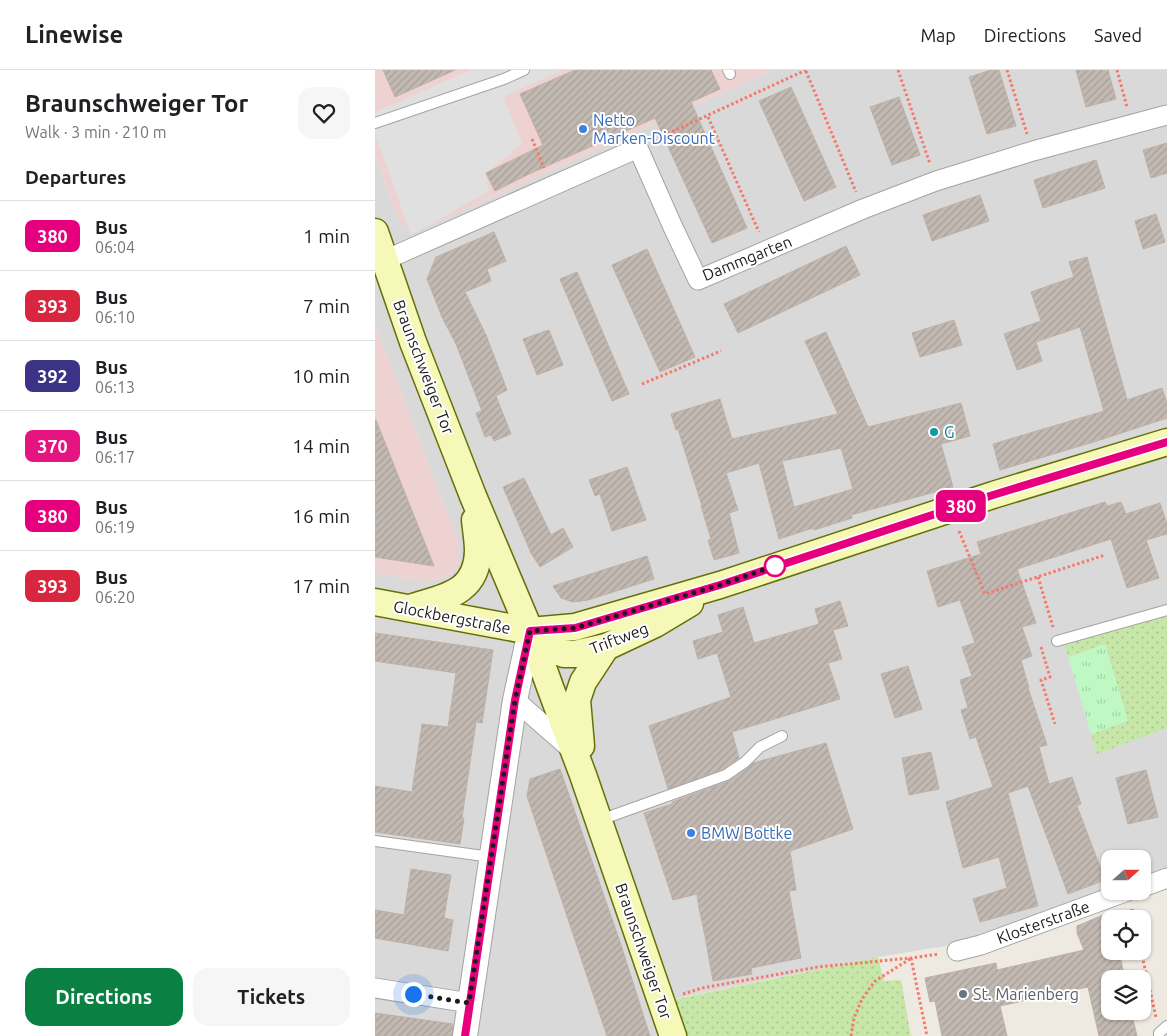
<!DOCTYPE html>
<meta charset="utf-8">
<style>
body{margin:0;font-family:Ubuntu,sans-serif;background:#f6f6f6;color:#202124;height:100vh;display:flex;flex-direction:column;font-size:19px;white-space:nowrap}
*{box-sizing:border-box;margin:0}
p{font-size:16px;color:#757577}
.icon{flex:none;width:28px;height:28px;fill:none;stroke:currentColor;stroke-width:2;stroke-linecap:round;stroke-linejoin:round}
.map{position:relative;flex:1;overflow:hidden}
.panel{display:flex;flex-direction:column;background:#fff;width:375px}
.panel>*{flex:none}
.badge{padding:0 10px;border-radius:8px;font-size:18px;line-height:32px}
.needle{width:32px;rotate:69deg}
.buttons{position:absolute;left:726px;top:780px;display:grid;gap:10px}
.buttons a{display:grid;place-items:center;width:50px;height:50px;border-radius:10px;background:#fff;box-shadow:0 1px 4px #0004;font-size:25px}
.you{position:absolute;width:25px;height:25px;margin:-12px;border:4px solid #fff;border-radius:50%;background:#1a73e8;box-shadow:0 0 0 8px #1a73e833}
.map>.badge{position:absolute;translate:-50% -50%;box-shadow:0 0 0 2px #fff}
h2{padding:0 25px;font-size:19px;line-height:45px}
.round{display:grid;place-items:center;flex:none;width:52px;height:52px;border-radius:15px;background:#f6f6f6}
.summary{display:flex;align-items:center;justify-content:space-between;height:85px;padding:0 25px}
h1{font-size:24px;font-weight:700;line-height:38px}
.button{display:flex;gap:10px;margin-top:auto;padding:10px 25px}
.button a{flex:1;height:58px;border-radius:15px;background:#0b8043;color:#fff;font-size:20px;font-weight:700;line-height:58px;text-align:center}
.button a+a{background:#f6f6f6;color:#202124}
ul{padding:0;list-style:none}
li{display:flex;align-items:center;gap:15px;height:70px;padding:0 25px;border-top:1px solid #e0e0e0}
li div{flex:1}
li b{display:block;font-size:19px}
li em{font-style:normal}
li .badge{min-width:55px;font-weight:700;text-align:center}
header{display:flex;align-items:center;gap:30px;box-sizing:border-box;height:70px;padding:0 25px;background:#fff;border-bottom:1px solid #e0e0e0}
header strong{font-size:24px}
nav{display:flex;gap:28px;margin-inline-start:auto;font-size:18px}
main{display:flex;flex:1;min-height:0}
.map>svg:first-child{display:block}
.residential{fill:#dad9d9}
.commercial{fill:#eed2d1}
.grass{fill:url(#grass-dots)}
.park{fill:url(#park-tufts)}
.parking{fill:#e0e0e0}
.building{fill:url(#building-hatch);stroke:#bfb0a5;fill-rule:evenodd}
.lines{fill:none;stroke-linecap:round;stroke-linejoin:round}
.service-casing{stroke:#a3a3a3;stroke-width:12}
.minor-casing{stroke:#a3a3a3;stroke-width:21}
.tertiary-casing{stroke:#a3a3a3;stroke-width:26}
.secondary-casing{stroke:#657007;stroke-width:29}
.path{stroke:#f7786a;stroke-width:3;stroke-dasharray:2.5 2.5;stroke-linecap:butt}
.service{stroke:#fff;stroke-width:10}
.minor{stroke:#fff;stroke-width:19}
.tertiary{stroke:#fff;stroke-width:24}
.secondary{stroke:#f5f8b6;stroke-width:26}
.line-casing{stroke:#fff;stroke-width:11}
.line{stroke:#e6007e;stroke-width:8}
.walk{stroke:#1c1c1c;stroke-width:5;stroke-dasharray:0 9}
.shop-dot{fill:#3f7fe0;stroke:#fff;stroke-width:2}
.culture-dot{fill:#0f9aa8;stroke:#fff;stroke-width:2}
.stop-dot{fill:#fff;stroke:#e6007e;stroke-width:2.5}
.worship-dot{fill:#6b7280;stroke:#fff;stroke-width:2}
.labels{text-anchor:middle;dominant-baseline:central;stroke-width:4;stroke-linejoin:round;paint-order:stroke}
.shop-label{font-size:16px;fill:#366cbe;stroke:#fff;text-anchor:start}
.street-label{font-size:16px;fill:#1c1c1c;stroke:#fff}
.culture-label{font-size:16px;fill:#0d838f;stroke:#fff;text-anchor:start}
.worship-label{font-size:16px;fill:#5b616d;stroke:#fff;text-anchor:start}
</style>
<header>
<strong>Linewise</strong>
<nav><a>Map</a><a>Directions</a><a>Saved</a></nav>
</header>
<main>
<section class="panel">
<div class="summary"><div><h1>Braunschweiger Tor</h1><p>Walk · 3 min · 210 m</p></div><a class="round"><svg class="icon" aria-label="heart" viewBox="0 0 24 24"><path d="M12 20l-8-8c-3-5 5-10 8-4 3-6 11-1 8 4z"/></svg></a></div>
<h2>Departures</h2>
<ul>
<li><span class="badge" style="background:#e6007e;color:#fff">380</span><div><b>Bus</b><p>06:04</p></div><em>1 min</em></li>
<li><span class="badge" style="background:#d7263d;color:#fff">393</span><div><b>Bus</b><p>06:10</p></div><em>7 min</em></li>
<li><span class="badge" style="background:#3d3386;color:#fff">392</span><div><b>Bus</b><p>06:13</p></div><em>10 min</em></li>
<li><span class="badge" style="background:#e61481;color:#fff">370</span><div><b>Bus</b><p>06:17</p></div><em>14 min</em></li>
<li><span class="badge" style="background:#e6007e;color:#fff">380</span><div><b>Bus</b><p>06:19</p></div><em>16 min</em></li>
<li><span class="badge" style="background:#d7263d;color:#fff">393</span><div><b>Bus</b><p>06:20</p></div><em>17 min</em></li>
</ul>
<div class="button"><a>Directions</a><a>Tickets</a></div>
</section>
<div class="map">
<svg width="792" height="966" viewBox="0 0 792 966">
<defs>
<pattern id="grass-dots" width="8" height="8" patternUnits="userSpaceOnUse" patternTransform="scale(1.25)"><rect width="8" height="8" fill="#c7e7a8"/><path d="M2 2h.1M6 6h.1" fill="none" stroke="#aac690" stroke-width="1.8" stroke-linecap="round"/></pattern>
<pattern id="park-tufts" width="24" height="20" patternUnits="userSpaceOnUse" patternTransform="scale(1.25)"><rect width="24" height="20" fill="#bff8c3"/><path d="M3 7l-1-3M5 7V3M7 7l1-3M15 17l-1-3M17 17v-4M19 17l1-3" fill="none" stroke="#a4d4a7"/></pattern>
<pattern id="building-hatch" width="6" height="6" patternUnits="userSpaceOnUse" patternTransform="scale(1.25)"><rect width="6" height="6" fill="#c2b9b2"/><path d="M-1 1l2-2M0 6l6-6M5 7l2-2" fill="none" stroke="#a69e98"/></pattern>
</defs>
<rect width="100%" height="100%" fill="#eeeae2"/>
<!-- residential -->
<path class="residential" d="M398,0H792V801L768,809V789H735V820L577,875L503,887L298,929L310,966H0V503L50,511L63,509L74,505L84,480L81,466L0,255V85L25,152L53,156Z"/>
<!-- commercial -->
<path class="commercial" d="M0,0H398L53,156L41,159H32L25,152L0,85Z
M0,255L81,466L84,480V492L80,500L74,505L63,509L50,511L0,503Z"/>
<!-- grass -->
<path class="grass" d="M792,533V658L722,684L716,664L753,651L730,574L693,587L687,568Z
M503,887L509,911L526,910L536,966H310L297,930Z"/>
<!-- park -->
<path class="park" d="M730,574L753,651L716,664L693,587Z"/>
<!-- parking -->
<path class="parking" d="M96,0H187L128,27L147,74L111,103L114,121L36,165L0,63V42Z"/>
<!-- building -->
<path class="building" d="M8,0H80L20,27Z
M200,0H336L345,19L316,32L372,158L337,173L280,48L154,104L120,121L111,103L168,75L145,24Z
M616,0H624L641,56L612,64L594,7Z
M701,0H733L741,29L711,37Z
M416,17L461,117L429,131L384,31Z
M524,27L545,85L517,95L495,37Z
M792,73V103L776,108L768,80Z
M721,90L730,118L668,138L659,110Z
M605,125L614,151L557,171L548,145Z
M781,144L790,172L768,179L760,151Z
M119,162L131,191L112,199L116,211L90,222L111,265L132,320L121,326L136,364L119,371L116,365L110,367L101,343L107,341L81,274L67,247L52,209L61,187Z
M471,176L485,205L363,263L349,234Z
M272,179L320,287L285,302L237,195Z
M712,187L752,330L787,318L792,333V348L722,371L625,400L618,374L729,341L705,257L661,272L667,291L642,300L629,264L666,251L656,222L699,207L694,192Z
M202,202L254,324L237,331L185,209Z
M579,250L587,275L545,287L537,263Z
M174,260L188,295L162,305L148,269Z
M451,262L493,357L586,333L595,366L566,374L578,417L476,445L477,448L439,460L438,458L404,469L384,393L351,403L363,440L354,443L364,483L339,490L333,470L336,469L326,436H327L303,359L301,360L296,344L345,329L357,369L463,344L430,271ZM466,378L478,419L419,437L407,391Z
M0,350H1L59,496L0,487Z
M252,397L271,450L237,461L225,424L220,426L214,410Z
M149,408L176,465L188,458L198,477L165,497L156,483L128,417Z
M730,432L732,436L746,432L751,444L785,433L792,454V464L771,470L784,508L752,518L736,469L642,499L661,553L647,557L657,586L646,590L654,618H653L672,675L664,677L674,714L697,707L706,734L702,736L730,810L693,824L653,716L633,723L663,836L605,852L598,829L632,818L624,787L588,798L571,732L618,717L601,667L595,669L586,640L593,638L585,610L597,606L587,577L600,573L585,530L563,537L552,501L606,484L602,472Z
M272,486L279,509L213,530L198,532L186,528L178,516Z
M465,531L473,556L458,560L467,589L453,593L465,629L357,662L364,688L348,699L293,719L274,656L356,627L342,583L323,589L318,571L348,562L343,545L368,537L379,573L444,554L440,539Z
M0,563L118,580L107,653L101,652L87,748H89L85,774L0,762V716L37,722L47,654L73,657L81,603L0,591Z
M533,596L547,639L520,648L506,604Z
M451,673L478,759L415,781L421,820L414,821L426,888L376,898L377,904L338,911L330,866L324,838L322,824L298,830L269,743L297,734V732L354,711L378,693Z
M556,682L564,719L534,725L527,688Z
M185,699L246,875L275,966H232L152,726L155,709Z
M771,700L783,747L753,754L741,708Z
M36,799L76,805L69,848L78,850L73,881L0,868V840L29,845Z
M728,845L735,863V881H742L746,891L750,909H735V941H756L762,966H724L713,917L625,936L632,966H567L560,931L555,932L550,908L621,893L622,900L709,880L702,863V856Z
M0,943L78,954L77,966H0Z"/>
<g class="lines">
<!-- service casing -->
<g class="service-casing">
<path id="service" d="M353,0L355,4
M0,53L129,9L149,0
M682,571L792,540
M225,750L351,705L370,692L385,677L407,666
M0,771L116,787
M784,966V963L792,956"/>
</g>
<!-- minor casing -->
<g class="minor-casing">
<path id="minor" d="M10,190L263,78L297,155L323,210L488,139L561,111L658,81L792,45
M140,630L197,680
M768,817L792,808
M582,881L606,875L753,821
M0,918L95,933"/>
</g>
<!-- tertiary casing -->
<g class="tertiary-casing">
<path id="tertiary" d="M90,966L140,630L155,561"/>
</g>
<!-- secondary casing -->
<g class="secondary-casing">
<path id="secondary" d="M0,162L38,272L98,426L155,561L175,617L208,705L298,966
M0,532L155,561L200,557L345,515L618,425L792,372
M38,537C70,527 102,523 103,481C103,471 101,460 100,450
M155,561L182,581L189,584H200L231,577L280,554L315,533
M206,676L202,630L208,612L231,577"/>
</g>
<!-- path -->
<path class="path" d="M523,0L555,94
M632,0L652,64
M742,0L752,37
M431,1L481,122
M333,47L384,162
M157,69L169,98
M279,70L431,0
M267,314L346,281
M584,461L610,524L730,485
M663,507L678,557
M666,577L675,607L666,610L680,654
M757,839L759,849
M766,881L781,947
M536,888L552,966
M308,924L327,918L443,897L536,888L564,884
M476,966L479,948L487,929L500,911L535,889"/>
<!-- service -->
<use href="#service" class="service"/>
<!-- minor -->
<use href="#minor" class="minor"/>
<!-- tertiary -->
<use href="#tertiary" class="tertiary"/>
<!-- secondary -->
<use href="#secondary" class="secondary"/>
</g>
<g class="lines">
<!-- line casing -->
<g class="line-casing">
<path id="line" d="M90,966L140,630L155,561L200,558L345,515L618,425L792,372"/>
</g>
<!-- line -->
<use href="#line" class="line"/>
<!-- walk -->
<path class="walk" d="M38,924L94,933L140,630L155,561L200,558L345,515L400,496"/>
</g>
<!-- markers -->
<g class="shop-dot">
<circle cx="208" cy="59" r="5"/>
<circle cx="316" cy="763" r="5"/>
</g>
<circle class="culture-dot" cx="559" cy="362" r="5"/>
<circle class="stop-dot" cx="400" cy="496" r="10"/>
<circle class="worship-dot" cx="588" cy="924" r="5"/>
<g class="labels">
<!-- shop labels -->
<g class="shop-label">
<text x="218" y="50">Netto<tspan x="218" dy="18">Marken-Discount</tspan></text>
<text x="326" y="763">BMW Bottke</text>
</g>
<!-- street labels -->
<g class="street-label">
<text transform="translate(372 188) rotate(-22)">Dammgarten</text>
<text transform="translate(49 297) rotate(69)">Braunschweiger Tor</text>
<text transform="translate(77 547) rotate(11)">Glockbergstraße</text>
<text transform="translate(244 568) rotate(-21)">Triftweg</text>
<text transform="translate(668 852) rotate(-20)">Klosterstraße</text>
<text transform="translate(269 881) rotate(71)">Braunschweiger Tor</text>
</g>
<!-- culture labels -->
<g class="culture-label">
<text x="569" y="362">G</text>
</g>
<!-- worship labels -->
<g class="worship-label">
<text x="598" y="924">St. Marienberg</text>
</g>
</g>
</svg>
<div class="buttons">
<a><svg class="needle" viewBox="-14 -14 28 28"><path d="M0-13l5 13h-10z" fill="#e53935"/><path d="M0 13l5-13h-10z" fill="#757577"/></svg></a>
<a><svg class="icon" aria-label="locate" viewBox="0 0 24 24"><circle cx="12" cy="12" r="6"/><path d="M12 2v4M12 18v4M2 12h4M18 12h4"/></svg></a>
<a><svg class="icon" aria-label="layers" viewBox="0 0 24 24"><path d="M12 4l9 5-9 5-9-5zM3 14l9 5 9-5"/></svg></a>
</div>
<div class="you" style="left:38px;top:924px"></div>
<b class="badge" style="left:586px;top:436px;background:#e6007e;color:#fff">380</b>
</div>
</main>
